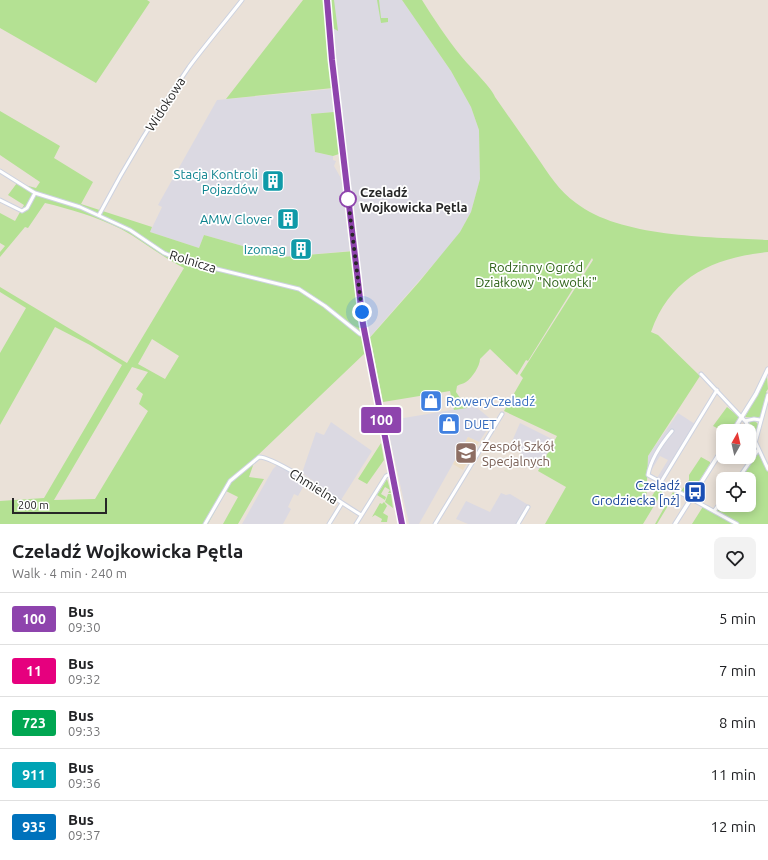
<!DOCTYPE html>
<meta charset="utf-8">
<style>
body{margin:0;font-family:Ubuntu,sans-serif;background:#f2f2f2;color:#202124;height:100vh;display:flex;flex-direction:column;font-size:15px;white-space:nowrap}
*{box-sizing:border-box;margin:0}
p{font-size:13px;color:#757577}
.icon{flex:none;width:22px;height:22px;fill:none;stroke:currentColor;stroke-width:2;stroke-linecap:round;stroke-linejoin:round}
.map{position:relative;height:524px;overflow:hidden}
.drawer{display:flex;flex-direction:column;background:#fff;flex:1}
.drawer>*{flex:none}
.badge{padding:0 8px;border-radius:3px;font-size:14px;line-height:26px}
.needle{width:26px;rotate:8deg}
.controls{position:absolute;left:716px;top:424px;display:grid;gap:8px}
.controls a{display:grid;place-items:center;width:40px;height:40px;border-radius:8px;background:#fff;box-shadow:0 2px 10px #0003;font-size:20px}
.scale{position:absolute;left:12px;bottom:10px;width:95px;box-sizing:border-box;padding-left:4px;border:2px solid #272727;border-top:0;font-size:11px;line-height:14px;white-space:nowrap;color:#272727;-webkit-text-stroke:3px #fff;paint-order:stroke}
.you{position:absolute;width:20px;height:20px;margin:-10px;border:3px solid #fff;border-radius:50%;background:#1a73e8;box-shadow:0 0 0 6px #1a73e833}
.map>.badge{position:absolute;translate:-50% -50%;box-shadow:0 0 0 2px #fff}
.round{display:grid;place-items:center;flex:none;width:42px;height:42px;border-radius:8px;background:#f2f2f2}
.head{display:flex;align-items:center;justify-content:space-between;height:68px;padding:0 12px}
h1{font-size:19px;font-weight:600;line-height:30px}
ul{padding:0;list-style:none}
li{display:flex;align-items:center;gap:12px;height:52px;padding:0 12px;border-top:1px solid #e0e0e0}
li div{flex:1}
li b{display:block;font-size:15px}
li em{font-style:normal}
li .badge{min-width:44px;font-weight:700;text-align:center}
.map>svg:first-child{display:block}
.industrial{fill:#dbd9e2}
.education{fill:#ecddc6}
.green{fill:#b4e193;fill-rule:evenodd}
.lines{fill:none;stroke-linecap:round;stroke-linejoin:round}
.minor-casing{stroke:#cdd2e0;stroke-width:5}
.tertiary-casing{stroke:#cdd2e0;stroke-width:5.5}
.minor{stroke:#fff;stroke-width:3}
.tertiary{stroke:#fff;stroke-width:3.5}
.line-casing{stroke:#fff;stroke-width:9}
.line{stroke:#8e44ad;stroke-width:6}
.walk{stroke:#272727;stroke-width:4;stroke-dasharray:0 7.2}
.stop-dot{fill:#fff;stroke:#8e44ad;stroke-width:2}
.labels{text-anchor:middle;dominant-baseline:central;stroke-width:3.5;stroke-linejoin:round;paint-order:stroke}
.street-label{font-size:13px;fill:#272727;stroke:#fff}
.culture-label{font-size:13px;fill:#0d838f;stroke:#fff;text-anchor:end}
.stop-label{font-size:13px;font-weight:bold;fill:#272727;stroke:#fff;text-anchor:start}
.park-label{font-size:13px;fill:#2e6219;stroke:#fff}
.shop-label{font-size:13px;fill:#366cbe;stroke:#fff;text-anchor:start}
.education-label{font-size:13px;fill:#785e54;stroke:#fff;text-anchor:start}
.transit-label{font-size:13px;fill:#164399;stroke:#fff;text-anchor:end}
</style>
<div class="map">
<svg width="768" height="524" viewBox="0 0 768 524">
<rect width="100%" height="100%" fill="#eae1d8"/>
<!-- industrial -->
<path class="industrial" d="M330,0H402L451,71L471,107L479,130L480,179L471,212L460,232L445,251L369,338L343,125Z
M332,89L334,112L311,114L315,152L333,156V160L336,161L334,166L347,189L344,200L350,251L282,257L204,235L199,248L150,232L162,207L158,205L217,100Z
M475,406L493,421L479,442L468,437L419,524H409L386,421Z
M678,413L695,424L660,480L657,478L668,460L660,456L649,474L646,472L648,456Z
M331,422L372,451L341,500L302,473L316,432L324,435Z
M520,423L554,440L539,469L526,461L520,452L510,446Z
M277,465L306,482L298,496L294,494L288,507L291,509L283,524H242L273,469Z
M501,493L506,495L510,494L530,506L520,524H468L456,519L466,501L490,512Z"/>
<!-- education -->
<path class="education" d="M468,437L479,442L463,470L453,464Z"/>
<!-- green -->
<path class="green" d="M0,0H147L150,2L96,83L0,28Z
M303,0H325L333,88L226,99Z
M329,0H334L338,31L331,27Z
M377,0H379L381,18H388V22L381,23Z
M402,0H422C434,19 447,39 461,56C469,66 491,87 495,97C509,117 523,137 537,157C548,173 559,191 576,203C621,238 712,237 768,240V252C713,258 671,276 651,332L658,335L700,376L648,456L646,506L660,483L666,486L643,524H545L566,487L538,471L557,436L504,411L523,378L520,375L593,260L592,258L528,361L526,360L517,375L490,349L480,359C480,366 472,378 466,382C463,384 460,384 457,386L456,392L467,408L454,410L450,391L383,402L372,346L366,352V358L364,354L256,457L249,477L264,479L238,524H223L238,497L226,491L208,524H0V501L44,498L122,365L90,345L55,327L0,425V353L26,308L0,292V287L127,363L184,268C162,257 143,241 121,229C97,217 70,209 45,203L28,228L25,227L0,257V252L5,246L0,243V213L15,221L24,205L8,195L17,183L36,188L40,182L0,155V111L60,146L54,158L93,182L81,204L152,227L150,232L199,248L204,235L282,257L355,251L366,342L419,282L460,232L471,212L480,179L479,130L471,107L451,71ZM152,339L179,356L165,379L138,364ZM132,367L148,372L136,389L143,394L139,404L148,411L95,499L54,500Z
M334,112L339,154L333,156L315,152L311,114Z
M767,376L768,389L766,392L767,393L760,417L756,418L745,417Z
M727,407L738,416L739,419L731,431H723L713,426Z
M754,420L758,424L755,435H753L749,422Z
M381,443L384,460L367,484L358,479Z
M757,450L768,472V524H739L717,510L723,502V505H749V479H740Z
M701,457L710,462V464L690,495L681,491L689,480V475Z
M387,479L391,493H388L390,490L385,487L381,494L386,497L385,500L377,495Z
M673,492L675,494L657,524H655Z
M388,494H391L393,508L385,502Z
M384,502L387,506L383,513L388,516L387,522H381L382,519L375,515L372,517L380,503L382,504Z
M704,505L735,524H692Z"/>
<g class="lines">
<!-- minor casing -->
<g class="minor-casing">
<path id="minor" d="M0,171L35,193L80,207L130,230L164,253L180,260L299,289L325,306L360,334L365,335
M0,200L22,211L27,208L35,193
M99,215C126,164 156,114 189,67C206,44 225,22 242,0
M701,374L746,422L768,469
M745,421L754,419L760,420
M672,431C661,444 651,458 648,475L737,524
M755,443L768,395
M738,479L758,450
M661,482L717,390
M715,510L723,499
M205,524L230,481L259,457C276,457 343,504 361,515
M329,524L342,503
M356,524L386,476L392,473
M435,524L502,414
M518,524L528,507"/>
</g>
<!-- tertiary casing -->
<g class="tertiary-casing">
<path id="tertiary" d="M327,0L332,59L363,324L402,524
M733,431L756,394L768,369
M675,524L723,448"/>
</g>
<!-- minor -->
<use href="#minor" class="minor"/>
<!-- tertiary -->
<use href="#tertiary" class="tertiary"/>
</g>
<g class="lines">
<!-- line casing -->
<g class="line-casing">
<path id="line" d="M327,0L332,60L363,324L402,524"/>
</g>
<!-- line -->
<use href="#line" class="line"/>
<!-- walk -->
<path class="walk" d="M348,199L362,312"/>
</g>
<!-- icons -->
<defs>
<g id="building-square" transform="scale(1.15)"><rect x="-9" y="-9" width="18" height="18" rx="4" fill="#0f9aa8" stroke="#fff"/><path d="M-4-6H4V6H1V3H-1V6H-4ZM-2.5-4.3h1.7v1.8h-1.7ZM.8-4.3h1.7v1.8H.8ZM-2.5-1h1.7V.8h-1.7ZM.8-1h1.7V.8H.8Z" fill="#fff"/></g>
<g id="shop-square" transform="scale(1.15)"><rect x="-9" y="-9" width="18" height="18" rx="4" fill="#3f7fe0" stroke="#fff"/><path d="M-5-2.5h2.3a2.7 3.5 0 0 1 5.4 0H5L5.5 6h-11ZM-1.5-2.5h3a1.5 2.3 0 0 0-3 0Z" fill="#fff"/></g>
<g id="school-square" transform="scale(1.15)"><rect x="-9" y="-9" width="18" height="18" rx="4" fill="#8d6e63" stroke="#fff"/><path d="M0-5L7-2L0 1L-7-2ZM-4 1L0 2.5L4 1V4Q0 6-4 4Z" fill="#fff"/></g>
<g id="bus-square" transform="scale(1.15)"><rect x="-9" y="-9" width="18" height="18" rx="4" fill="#1a4fb4" stroke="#fff"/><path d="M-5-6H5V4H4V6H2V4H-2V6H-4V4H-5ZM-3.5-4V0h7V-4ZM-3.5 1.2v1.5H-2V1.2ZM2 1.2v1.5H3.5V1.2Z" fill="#fff"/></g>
</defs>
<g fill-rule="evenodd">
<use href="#building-square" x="273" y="181"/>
<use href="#building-square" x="288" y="219"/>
<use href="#building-square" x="301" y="249"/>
<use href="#shop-square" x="431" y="401"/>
<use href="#shop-square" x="449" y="424"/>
<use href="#school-square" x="466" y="453"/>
<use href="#bus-square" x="695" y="492"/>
</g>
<!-- markers -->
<circle class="stop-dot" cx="348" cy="199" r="8"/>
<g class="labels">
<!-- street labels -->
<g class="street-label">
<text transform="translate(165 104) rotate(-57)">Widokowa</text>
<text transform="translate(193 261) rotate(17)">Rolnicza</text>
<text transform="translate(314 486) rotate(32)">Chmielna</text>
</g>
<!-- culture labels -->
<g class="culture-label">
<text x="258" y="174">Stacja Kontroli<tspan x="258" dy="15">Pojazdów</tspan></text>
<text x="272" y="219">AMW Clover</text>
<text x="286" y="249">Izomag</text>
</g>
<!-- stop labels -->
<g class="stop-label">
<text x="360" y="192">Czeladź<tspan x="360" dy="15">Wojkowicka Pętla</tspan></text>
</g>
<!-- park labels -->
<g class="park-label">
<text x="536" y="267">Rodzinny Ogród<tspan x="536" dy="15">Działkowy "Nowotki"</tspan></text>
</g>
<!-- shop labels -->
<g class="shop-label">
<text x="446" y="401">RoweryCzeladź</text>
<text x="464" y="424">DUET</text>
</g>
<!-- education labels -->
<g class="education-label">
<text x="482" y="446">Zespół Szkół<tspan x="482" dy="15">Specjalnych</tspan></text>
</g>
<!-- transit labels -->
<g class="transit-label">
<text x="680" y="485">Czeladź<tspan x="680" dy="15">Grodziecka [nż]</tspan></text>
</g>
</g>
</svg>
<div class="controls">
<a><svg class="needle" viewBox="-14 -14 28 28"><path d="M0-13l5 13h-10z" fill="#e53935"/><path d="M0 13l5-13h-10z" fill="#757577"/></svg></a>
<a><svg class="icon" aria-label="locate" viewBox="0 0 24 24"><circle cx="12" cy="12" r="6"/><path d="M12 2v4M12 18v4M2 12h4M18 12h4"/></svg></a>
</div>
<div class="scale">200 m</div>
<div class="you" style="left:362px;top:312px"></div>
<b class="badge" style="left:381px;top:420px;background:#8e44ad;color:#fff">100</b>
</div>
<section class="drawer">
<div class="head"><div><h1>Czeladź Wojkowicka Pętla</h1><p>Walk · 4 min · 240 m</p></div><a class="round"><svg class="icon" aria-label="heart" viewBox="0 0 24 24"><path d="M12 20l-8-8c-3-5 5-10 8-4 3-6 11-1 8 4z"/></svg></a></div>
<ul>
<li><span class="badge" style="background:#8e44ad;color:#fff">100</span><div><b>Bus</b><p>09:30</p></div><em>5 min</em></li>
<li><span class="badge" style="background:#e6007e;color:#fff">11</span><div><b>Bus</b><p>09:32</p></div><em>7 min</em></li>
<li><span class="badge" style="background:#00a651;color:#fff">723</span><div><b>Bus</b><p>09:33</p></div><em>8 min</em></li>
<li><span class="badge" style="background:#00a3b4;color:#fff">911</span><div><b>Bus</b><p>09:36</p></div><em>11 min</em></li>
<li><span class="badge" style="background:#0072bc;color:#fff">935</span><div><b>Bus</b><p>09:37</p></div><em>12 min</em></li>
</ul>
</section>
